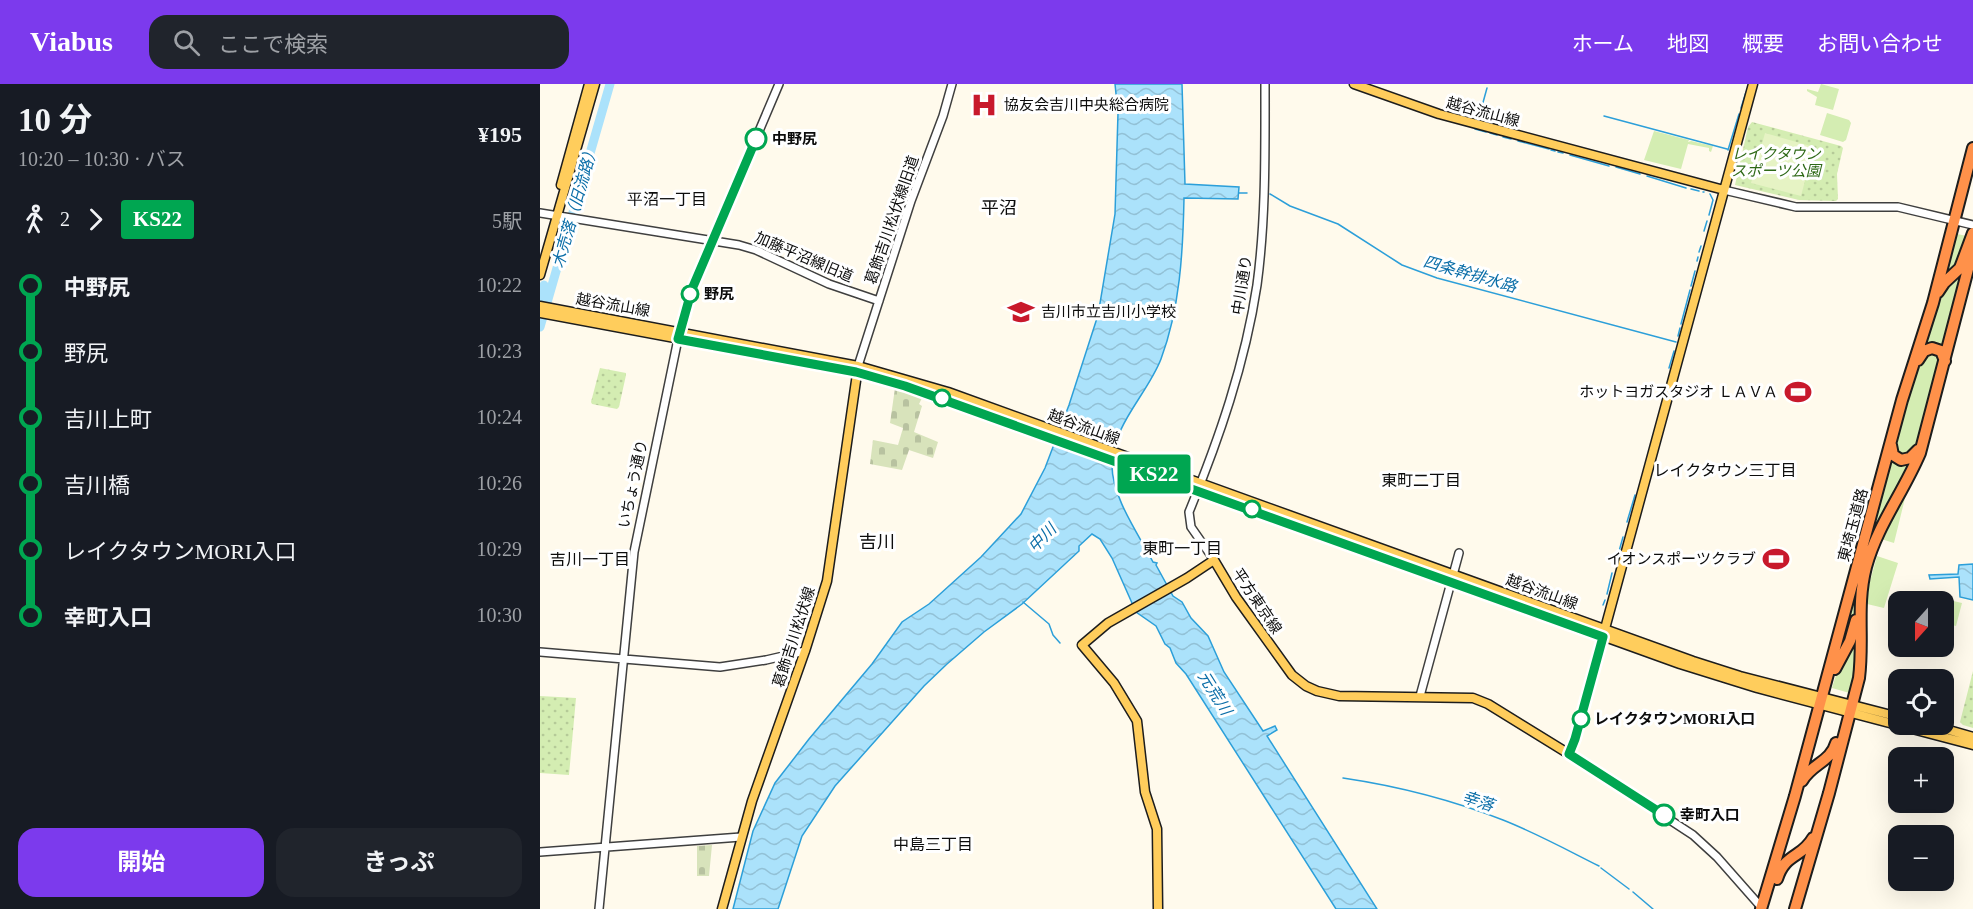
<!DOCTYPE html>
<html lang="ja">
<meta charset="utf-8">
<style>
body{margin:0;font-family:"Times New Roman","Noto Sans JP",serif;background:#20242c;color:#f1f3f6;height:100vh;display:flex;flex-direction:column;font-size:22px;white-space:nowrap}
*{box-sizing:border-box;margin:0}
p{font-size:20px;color:#9ea1a6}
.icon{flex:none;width:33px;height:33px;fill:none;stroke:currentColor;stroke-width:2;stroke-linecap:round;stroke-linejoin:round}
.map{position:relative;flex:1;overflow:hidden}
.side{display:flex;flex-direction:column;background:#171b24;width:540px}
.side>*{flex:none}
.badge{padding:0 12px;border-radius:4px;font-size:21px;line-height:39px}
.needle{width:39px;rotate:201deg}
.buttons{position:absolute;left:1348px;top:507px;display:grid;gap:12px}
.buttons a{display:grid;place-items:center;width:66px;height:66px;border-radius:12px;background:#171b24;box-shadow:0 6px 24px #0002;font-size:30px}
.map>.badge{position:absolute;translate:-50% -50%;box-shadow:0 0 0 3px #fff}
.legs{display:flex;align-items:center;gap:9px;height:66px;padding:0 18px;font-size:20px}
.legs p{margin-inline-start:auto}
.summary{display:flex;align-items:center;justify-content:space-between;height:102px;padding:0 18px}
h1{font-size:33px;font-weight:700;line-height:45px}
.button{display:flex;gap:12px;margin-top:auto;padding:12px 18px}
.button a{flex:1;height:69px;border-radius:18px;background:#7c3aed;color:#fff;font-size:24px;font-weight:700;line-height:69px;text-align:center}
.button a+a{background:#20242c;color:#f1f3f6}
ul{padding:0 18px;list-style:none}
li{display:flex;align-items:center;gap:21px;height:66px;font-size:22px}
li i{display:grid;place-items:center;width:9px;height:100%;margin:0 8px;background:currentColor}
li i::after{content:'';width:15px;height:15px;margin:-8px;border:4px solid;border-radius:50%;background:#171b24}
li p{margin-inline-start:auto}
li:first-child i{background:linear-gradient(#0000 50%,currentColor 0)}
li:last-child i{background:linear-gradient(currentColor 50%,#0000 0)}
header{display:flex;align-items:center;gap:36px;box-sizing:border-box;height:84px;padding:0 30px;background:#7c3aed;color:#fff}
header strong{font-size:28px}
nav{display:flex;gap:33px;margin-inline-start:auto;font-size:21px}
.search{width:420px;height:54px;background:#20242c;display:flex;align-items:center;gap:15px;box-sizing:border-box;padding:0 21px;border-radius:18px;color:#9ea1a6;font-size:22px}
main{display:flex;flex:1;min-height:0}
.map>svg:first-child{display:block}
.grass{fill:#d4edb2}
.cemetery{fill:url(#cemetery-stones)}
.park{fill:url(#park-dots)}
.pitch{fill:#e6f3c4}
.water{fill:url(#water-waves);stroke:#2c9fd9;stroke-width:1.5}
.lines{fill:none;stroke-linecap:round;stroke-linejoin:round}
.stream{stroke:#2c9fd9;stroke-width:1.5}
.river{stroke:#abe2fb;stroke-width:9}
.minor-casing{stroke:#3f3f3f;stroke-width:10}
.major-casing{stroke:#1d1d1d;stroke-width:11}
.highway-casing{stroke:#1d1d1d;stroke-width:14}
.minor{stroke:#fff;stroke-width:7}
.major{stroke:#ffcd5c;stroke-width:8}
.highway{stroke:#ff914a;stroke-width:10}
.line-1-casing{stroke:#fff;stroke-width:14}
.line-1{stroke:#00a651;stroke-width:9}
.stop-1-dot{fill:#fff;stroke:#00a651;stroke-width:3}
.labels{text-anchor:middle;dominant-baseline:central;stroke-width:6;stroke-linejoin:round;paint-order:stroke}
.poi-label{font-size:15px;fill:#0c0c0c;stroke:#fff;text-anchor:start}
.street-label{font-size:15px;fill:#0c0c0c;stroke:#fff}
.stop-label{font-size:15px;font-weight:bold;fill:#0c0c0c;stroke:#fff;text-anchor:start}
.park-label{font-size:15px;font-style:italic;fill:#2e6917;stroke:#fff}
.neighbourhood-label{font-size:16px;fill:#0c0c0c;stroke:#fff}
.water-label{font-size:16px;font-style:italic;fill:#0b6ea8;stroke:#fff}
.quarter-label{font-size:18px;fill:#0c0c0c;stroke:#fff}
</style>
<header>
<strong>Viabus</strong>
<div class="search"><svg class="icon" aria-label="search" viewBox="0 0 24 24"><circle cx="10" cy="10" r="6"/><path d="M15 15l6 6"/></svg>ここで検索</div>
<nav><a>ホーム</a><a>地図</a><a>概要</a><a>お問い合わせ</a></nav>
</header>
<main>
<section class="side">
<div class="summary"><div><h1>10 分</h1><p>10:20 – 10:30 · バス</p></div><b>¥195</b></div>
<div class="legs"><svg class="icon" aria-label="walk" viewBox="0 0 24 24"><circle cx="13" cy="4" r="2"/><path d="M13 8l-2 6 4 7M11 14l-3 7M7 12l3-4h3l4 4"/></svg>2<svg class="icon" aria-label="forward" viewBox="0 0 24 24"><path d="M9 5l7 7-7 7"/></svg><b class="badge" style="background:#00a651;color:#fff">KS22</b><p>5駅</p></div>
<ul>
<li><i style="color:#00a651"></i><b>中野尻</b><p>10:22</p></li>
<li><i style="color:#00a651"></i><span>野尻</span><p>10:23</p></li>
<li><i style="color:#00a651"></i><span>吉川上町</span><p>10:24</p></li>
<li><i style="color:#00a651"></i><span>吉川橋</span><p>10:26</p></li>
<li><i style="color:#00a651"></i><span>レイクタウンMORI入口</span><p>10:29</p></li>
<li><i style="color:#00a651"></i><b>幸町入口</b><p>10:30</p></li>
</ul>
<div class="button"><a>開始</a><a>きっぷ</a></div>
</section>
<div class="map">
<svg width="1433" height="825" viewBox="0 0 1433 825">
<defs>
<pattern id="cemetery-stones" width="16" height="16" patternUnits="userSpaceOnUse" patternTransform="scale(1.5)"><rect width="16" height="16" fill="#d8e3bb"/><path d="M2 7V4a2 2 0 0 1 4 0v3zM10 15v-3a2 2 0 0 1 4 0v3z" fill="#b8c2a0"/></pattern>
<pattern id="park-dots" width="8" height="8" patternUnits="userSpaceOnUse" patternTransform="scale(1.5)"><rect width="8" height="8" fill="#d4edb2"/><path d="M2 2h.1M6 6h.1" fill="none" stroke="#b5ca98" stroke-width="1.8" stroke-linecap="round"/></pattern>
<pattern id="water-waves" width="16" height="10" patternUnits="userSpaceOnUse" patternTransform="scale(1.5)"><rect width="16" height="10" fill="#abe2fb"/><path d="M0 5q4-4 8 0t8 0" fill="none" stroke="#92c1d6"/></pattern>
</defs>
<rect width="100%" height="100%" fill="#fffaec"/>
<!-- grass -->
<path class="grass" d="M1281,0L1299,5L1293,26L1275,21L1277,13L1267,7V5L1278,8Z
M1287,29L1309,36L1311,39L1306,56L1303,58L1280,51Z
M1114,47L1149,56L1148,58L1151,57L1173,62L1171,68L1169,67V64L1148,60L1141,85L1104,76Z
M1412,149L1427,152L1420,178L1400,198Z
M1424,183L1405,267L1382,263L1400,207Z
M1395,267L1402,276L1376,364L1367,372L1357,370L1354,359L1381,274Z
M1350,372L1371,377L1345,429L1318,514L1309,551L1298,572Z
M1367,406L1354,459L1341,455Z
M1337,472L1358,479L1344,524L1327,520V508Z
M1396,513L1422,519L1416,542L1404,539V518L1395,517Z
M1318,556L1313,610L1292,604C1296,591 1305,561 1318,556Z"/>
<!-- cemetery -->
<path class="cemetery" d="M355,304L382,314L379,320L382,322L374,348L398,358L393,374L369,366L362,386L330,380L333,356L358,361L363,344L350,339Z
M172,761L169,792H157V762Z"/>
<!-- park -->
<path class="park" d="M1212,38L1301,62L1303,64L1297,90L1298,115L1296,117L1259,116L1195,101L1208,43Z
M60,284L86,289V291L79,323L77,325L52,320L51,318Z
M1433,587V644L1423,641L1420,638Z
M0,612L36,614L29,691L0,689Z"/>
<!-- pitch -->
<path class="pitch" d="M1225,49L1274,63L1261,112L1211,99Z"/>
<!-- water -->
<path class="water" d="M575,0H642L645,100L699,103L698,115L644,114C643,168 640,224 621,275C607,311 572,341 572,382C572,413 599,451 613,478L617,479L616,481L633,512L642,518L651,534L668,552L684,588L723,647L735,642L737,646L727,652L837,825H796L646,590L636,579L630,564L625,560L616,542L596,528L572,474L560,455L552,450L539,462V467L482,520L444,548L407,580L384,602L295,702L262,752L238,825H193L213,747L235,699L269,655L332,580L362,538L389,520L441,473L481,430L505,384L529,321L558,231L575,130L578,29Z
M1433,480V516L1420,513L1419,493L1390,495L1389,491L1418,490L1419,481Z"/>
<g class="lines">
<!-- stream -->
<path class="stream" d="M1201,24L1206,8
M1064,32L1187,65
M939,33L947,4
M935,45L946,48
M950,49L957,51
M963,53L971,55
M978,57L1009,65
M1011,66L1015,67
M1188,66L1199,30
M1018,68L1023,69
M1030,71L1069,82
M1076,83L1100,90
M1107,92L1146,104
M1151,105L1159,107
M1163,108H1164
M699,109H707
M730,110L750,122L798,140L862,181L897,194L1136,258
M1169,131L1173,116L1170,110
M1164,147L1167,137
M1159,168L1161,162
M1157,177L1158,173
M1151,202L1155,187
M1141,240L1150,206
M1138,252L1140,244
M1129,284L1134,267
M1087,438L1095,411
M1076,478L1083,453
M1067,510L1072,489
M483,518L509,540L513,551L520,559
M1063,521L1065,516
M803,694C857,702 912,716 963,736C996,749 1027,766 1059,782
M1061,784L1089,805
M1093,808L1113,825"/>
<!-- river -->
<path class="river" d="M0,217L4,201
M0,243L70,0"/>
<!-- minor casing -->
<g class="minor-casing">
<path id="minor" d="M1184,106L1256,123H1358L1433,141
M0,129L199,161L216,166L289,200L339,217
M318,282L371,117L403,32L412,0
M674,476L651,443L649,428C679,355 705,280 717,201C726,134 725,67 725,0
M0,568L180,583L226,576L265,567
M880,612L919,469
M1029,670L1153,751L1177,773L1222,824
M0,768L201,753
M59,825L94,468L138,255L152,205L239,0"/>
</g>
<!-- major casing -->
<g class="major-casing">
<path id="major" d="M814,0L899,30L1184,106
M21,101L49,0
M0,191L55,0
M0,222L318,282L408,308L1153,577L1200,592L1359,633
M0,229L317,288L365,301L1140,580L1217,604L1433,661
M1388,640L1433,653
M182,825L212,717L265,567L287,497L318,283
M618,825L617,745L605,708L597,637L574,599L542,561L568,539L647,494L674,476L696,513L752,591L766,602L777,607L799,612L933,614L948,620L1029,670L1035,655L1213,0"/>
</g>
<!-- highway casing -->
<g class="highway-casing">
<path id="highway" d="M1398,208L1404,199L1420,184L1433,149
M1378,276L1384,267L1392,264L1401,267L1405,277
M1351,361L1353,371L1361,376L1370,374L1378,366
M1295,585L1310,557L1316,536
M1262,697C1271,680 1291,678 1296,659
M1237,795C1245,769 1262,774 1273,754
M1221,825L1255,712L1362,316L1393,219L1433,64
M1255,825L1289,709L1319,594C1324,555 1316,522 1326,483C1337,442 1363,409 1380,369L1433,166"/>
</g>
<!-- minor -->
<use href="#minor" class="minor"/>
<!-- major -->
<use href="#major" class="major"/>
<!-- highway -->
<use href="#highway" class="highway"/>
</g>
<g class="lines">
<!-- line-1 casing -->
<g class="line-1-casing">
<path id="line-1" d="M216,55L152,205L138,255L316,288L365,302L1063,553L1035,655L1029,670L1124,731"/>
</g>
<!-- line-1 -->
<use href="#line-1" class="line-1"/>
</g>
<!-- icons -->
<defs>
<g id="hospital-bare" transform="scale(2.07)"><path d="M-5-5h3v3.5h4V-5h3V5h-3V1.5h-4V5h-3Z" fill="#c8192c" stroke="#fff" stroke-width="2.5" paint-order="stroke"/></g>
<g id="school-bare" transform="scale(2.07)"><path d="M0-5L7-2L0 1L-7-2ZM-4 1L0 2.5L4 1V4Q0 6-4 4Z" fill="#c8192c" stroke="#fff" stroke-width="2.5" paint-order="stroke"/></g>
<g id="stadium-bare" transform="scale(2.07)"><path d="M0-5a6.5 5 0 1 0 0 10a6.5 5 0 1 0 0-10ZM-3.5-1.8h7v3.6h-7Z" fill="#c8192c" stroke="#fff" stroke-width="2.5" paint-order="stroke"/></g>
</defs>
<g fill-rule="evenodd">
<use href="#hospital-bare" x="444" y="21"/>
<use href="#school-bare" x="481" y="228"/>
<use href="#stadium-bare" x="1258" y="308"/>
<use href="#stadium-bare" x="1236" y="475"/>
</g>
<!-- markers -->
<g class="stop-1-dot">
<circle cx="216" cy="55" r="10"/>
<circle cx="150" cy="210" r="8"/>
<circle cx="402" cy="314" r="8"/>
<circle cx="712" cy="425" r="8"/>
<circle cx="1041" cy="635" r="8"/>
<circle cx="1124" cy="731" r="10"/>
</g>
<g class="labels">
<!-- poi labels -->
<g class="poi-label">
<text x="464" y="21">協友会吉川中央総合病院</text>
<text x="501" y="228">吉川市立吉川小学校</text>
<text x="1238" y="308" text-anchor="end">ホットヨガスタジオ ＬＡＶＡ</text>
<text x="1216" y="475" text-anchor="end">イオンスポーツクラブ</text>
</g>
<!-- street labels -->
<g class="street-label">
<text transform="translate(943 28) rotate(15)">越谷流山線</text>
<text transform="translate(352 136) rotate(-71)">葛飾吉川松伏線旧道</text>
<text transform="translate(264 173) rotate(23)">加藤平沼線旧道</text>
<text transform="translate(702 201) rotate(-81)">中川通り</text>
<text transform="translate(73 221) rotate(10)">越谷流山線</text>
<text transform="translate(544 343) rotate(20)">越谷流山線</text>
<text transform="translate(93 400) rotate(-78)">いちょう通り</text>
<text transform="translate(1313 441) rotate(-75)">東埼玉道路</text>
<text transform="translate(1002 508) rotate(20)">越谷流山線</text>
<text transform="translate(717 517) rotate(56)">平方東京線</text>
<text transform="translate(254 553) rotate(-72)">葛飾吉川松伏線</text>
</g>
<!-- stop labels -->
<g class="stop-label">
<text x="232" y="55">中野尻</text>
<text x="164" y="210">野尻</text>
<text x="1054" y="635">レイクタウンMORI入口</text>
<text x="1140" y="731">幸町入口</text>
</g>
<!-- park labels -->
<g class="park-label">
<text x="1236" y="70">レイクタウン<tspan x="1236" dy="17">スポーツ公園</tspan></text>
</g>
<!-- neighbourhood labels -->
<g class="neighbourhood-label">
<text x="127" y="115">平沼一丁目</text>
<text x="1185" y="386">レイクタウン三丁目</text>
<text x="881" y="396">東町二丁目</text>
<text x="642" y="464">東町一丁目</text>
<text x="50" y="475">吉川一丁目</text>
<text x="393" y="760">中島三丁目</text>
</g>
<!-- water labels -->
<g class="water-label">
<text transform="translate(35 122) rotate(-74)">木売落（旧流路）</text>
<text transform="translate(930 190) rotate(16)">四条幹排水路</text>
<text transform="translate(502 454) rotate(-46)">中川</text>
<text transform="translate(675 609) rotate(58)">元荒川</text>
<text transform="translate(938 717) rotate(18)">幸落</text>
</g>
<!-- quarter labels -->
<g class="quarter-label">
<text x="459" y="124">平沼</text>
<text x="337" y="458">吉川</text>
</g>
</g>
</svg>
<div class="buttons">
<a><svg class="needle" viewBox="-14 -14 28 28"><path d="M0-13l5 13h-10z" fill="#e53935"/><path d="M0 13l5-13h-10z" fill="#9ea1a6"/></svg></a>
<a><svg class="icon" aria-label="locate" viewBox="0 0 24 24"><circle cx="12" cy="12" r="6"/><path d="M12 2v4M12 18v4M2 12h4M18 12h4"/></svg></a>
<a>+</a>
<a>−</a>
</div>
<b class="badge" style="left:614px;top:390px;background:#00a651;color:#fff">KS22</b>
</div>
</main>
